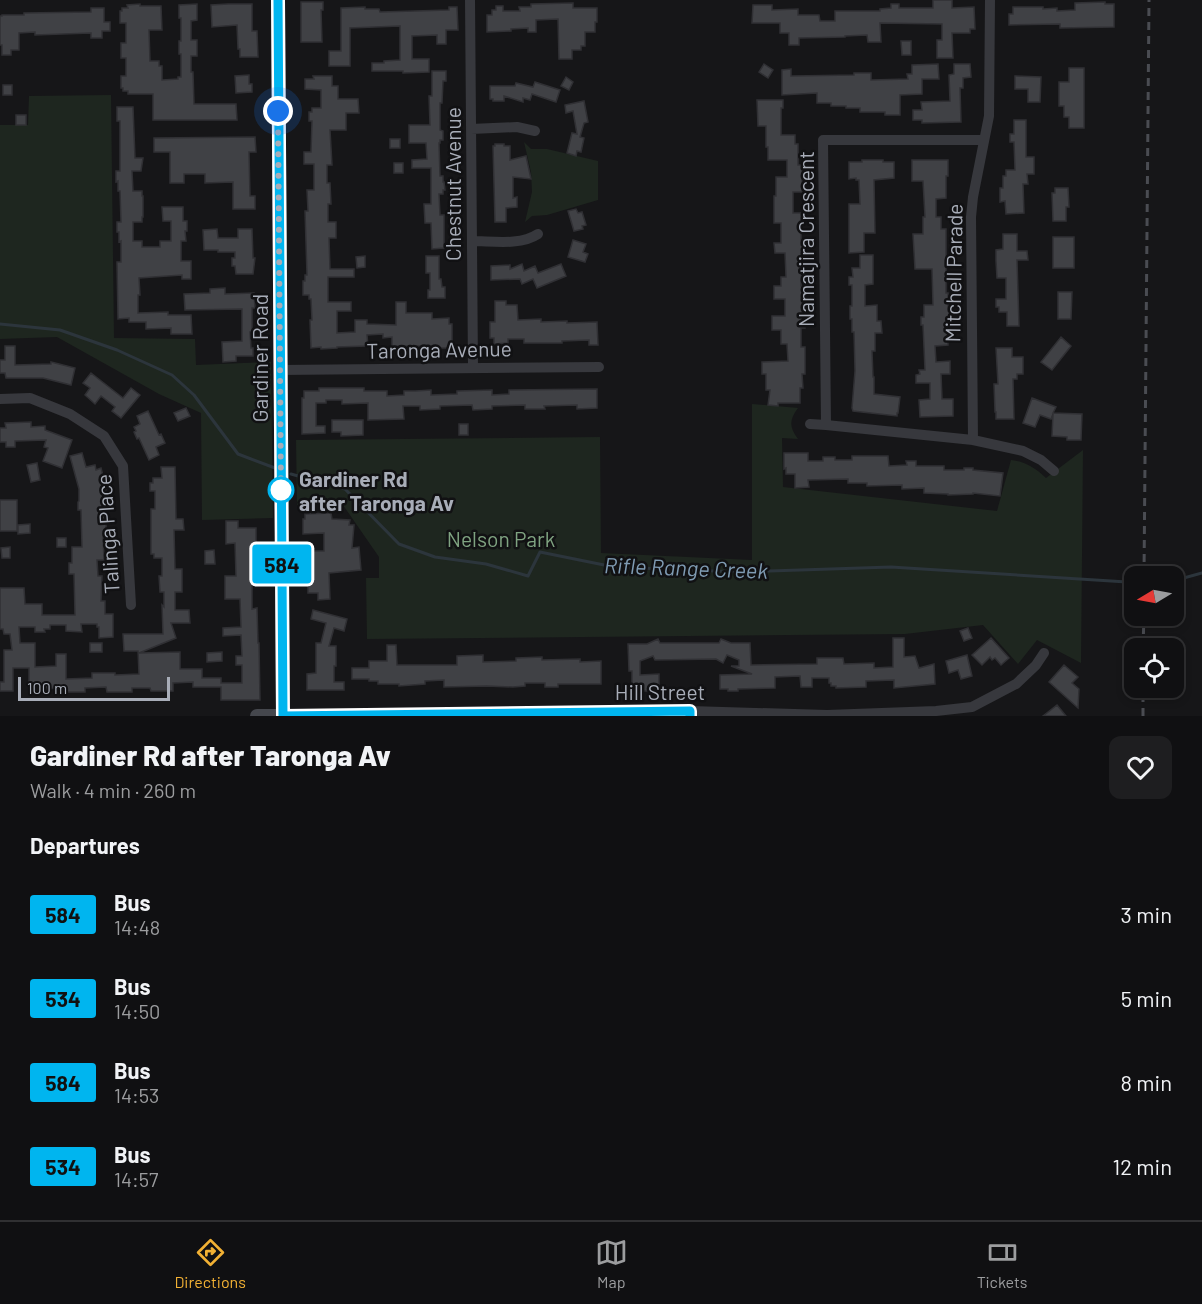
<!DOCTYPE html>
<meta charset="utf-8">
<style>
body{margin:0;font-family:Barlow,sans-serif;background:#1e1e20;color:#f1f3f6;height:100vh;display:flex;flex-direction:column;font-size:22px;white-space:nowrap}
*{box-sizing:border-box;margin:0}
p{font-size:20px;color:#9c9d9f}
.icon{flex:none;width:33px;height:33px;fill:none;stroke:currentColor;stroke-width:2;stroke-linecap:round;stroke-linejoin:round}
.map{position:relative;height:716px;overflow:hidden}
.side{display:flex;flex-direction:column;background:#101012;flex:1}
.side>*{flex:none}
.badge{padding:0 12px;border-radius:4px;font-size:21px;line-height:39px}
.needle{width:39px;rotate:260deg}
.buttons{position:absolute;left:1124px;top:566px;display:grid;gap:12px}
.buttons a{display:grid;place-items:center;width:60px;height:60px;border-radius:12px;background:#101012;box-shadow:0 3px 9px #0003,0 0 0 2px #303032;font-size:30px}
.scale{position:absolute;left:18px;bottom:15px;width:152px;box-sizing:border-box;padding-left:6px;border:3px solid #a8adb8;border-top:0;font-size:16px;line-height:21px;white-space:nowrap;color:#a8adb8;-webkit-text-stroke:4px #111113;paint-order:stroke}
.you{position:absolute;width:30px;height:30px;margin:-15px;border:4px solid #fff;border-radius:50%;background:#1a73e8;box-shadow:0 0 0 9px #1a73e833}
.map>.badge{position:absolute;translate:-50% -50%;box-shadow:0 0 0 3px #fff}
h2{padding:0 30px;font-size:22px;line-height:54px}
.round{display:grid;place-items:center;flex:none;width:63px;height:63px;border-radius:12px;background:#1e1e20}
.headline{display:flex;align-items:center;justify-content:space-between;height:102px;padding:0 30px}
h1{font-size:28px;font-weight:800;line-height:45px}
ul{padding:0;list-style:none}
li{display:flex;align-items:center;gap:18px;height:84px;padding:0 30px}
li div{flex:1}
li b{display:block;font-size:22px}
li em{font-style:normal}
li .badge{min-width:66px;font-weight:700;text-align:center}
.tab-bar{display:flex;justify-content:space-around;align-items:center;height:84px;border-top:2px solid #303032;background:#101012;font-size:16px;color:#9c9d9f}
.tab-bar a{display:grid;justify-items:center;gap:3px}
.tab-bar .current{color:#f2b134}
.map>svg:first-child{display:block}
.green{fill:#1e261f}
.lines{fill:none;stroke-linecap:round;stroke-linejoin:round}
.stream{stroke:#2c353c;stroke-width:3}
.building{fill:#404145;stroke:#303034;stroke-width:1.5}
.street{stroke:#37383d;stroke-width:10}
.secondary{stroke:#45474d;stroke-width:14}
.rail{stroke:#4a4c52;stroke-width:3;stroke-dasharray:8 6;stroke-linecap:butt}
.line-casing{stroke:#fff;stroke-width:14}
.line{stroke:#00b5ef;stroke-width:9}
.walk{stroke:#a8adb8;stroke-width:6;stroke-dasharray:0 10.8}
.stop-dot{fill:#fff;stroke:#00b5ef;stroke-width:3}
.labels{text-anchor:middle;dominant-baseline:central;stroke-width:5;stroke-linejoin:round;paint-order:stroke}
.street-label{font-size:21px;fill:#a8adb8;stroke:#111113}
.stop-label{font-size:21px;font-weight:bold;fill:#a8adb8;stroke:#111113;text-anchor:start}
.park-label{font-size:21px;fill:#7fa381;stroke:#111113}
.water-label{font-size:22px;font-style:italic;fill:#7f9bb3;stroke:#111113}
</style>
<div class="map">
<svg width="1202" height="716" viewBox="0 0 1202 716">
<rect width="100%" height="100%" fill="#161618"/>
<!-- green -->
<path class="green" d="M111,95L114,338L195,339L196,365L271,362L273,518L202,520L201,413L159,394L57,337L0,339V125H28L29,96Z
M524,142L531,149H547L598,161V200L547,215L532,216L525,222L532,192L531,172Z
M752,404L798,408C789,420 789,427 798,439L782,438L783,487L997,511L1011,460C1026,462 1035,468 1046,478L1083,450L1081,663L1037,640L1018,664L983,625L905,634L367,639L366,578H379V557L343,505H297L296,440L600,437L601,553L752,560Z"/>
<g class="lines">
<!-- stream -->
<path class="stream" d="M0,324L60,330L117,350L172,375L194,395L238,454L275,468
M291,474L345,489L399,544L435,557L486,564L528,576L540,552L614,567L740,572L891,567L1127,582
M1173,581L1202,573"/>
</g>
<!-- building -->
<path class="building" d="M933,0H952V8L974,7L975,29H970V33H952L953,58H937V40H942V24L880,23L881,42H868L867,35L845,36V37L799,38V45H789V33H780V23H752L753,5H772V10L798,9V15H819L820,21H835V11H880V9L891,8V4H899V8H933Z
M301,2H323V10H321L322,42H301Z
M1105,2V4H1114V27L1060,28V24L1009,25V14H1013V7H1043V9L1057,8V11L1075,10V3Z
M573,3V8H597V22H595V32H585V46H581V50H572V59H559L558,19L536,20V32H528V28L511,29V31L487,32V15H492V10H496V6H503V11H520L519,7H531V4Z
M140,4V6H161L162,30H149L150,61H159V66H162V80L178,79V77H181V54H179V41H181V18H179V5L197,4V20L191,21V40H197V56H191V72H193L194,104H236L237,120H153V94H128V91H123V88H121V76H126V58H121V43H126V23H120V11H122V8H128L127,5Z
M228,4H252V31H257L258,57H240V49H238L237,25L212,27L211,5Z
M365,7V9H379L380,12L449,10V7H457L458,30H446V44H437V35L412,36V59H429V72L403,73V71H372V63H384V61L400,60V26L350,28V66H329V51H341V8Z
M91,8H104V22H110V31H102V38H91V33L35,35V32L19,33V50H11V55H2V45H0V16H2V15H24V13L91,12Z
M901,41H911V55H902Z
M764,64L773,70L768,78L759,72Z
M938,64L939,79H922V94L900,95V115H885V112H860V108H846V106H831V103H817V93L782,95V70L791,69V76L854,75V73H871V80L908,79L907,74H912V65Z
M954,64H970L971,77L963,78V88H960L961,122L922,123V120H913V110H922L921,102L950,101L949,75L954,74Z
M1069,68H1084V128H1069V117H1064V106H1059V82H1069Z
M432,71H446V81H443L442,103H440V130L443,131V140H440V143H439L440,176H443V182H444L445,190H443V194H439L440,215H444V248L432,249L431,223H425L424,204H431V168H412V160L427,159L426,143H409V125H430L429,96H432Z
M249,75V84H252V92L236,93L235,76Z
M313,76H332V86H338V99H358L359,113H346V130H330L332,165H327V183H330L331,204H328V222H336V238H329L330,269H354V277H328V302H351V311H337V333L355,332V320H367V324L396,325V302H406V313H432V319L449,318V324H452V348H437V346H392V337L383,338V334L367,335L368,346L337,347V348L321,349V347L311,348L310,320H312L311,299H309V295H303V281H305V275H307L305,211H308L307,190H314V164H304V152H311L312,121H309V112H312V108H321V90L305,89V79H314Z
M1015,76L1041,77L1040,102H1028V89H1015Z
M566,77L573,82L569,90L561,86Z
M535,82L560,90L556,102L532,94L530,100L523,98V102L504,96V101H493V99H490V86H515L516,83L533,87Z
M3,85H12V95H3Z
M757,100H783V108H781V135H795V144H798V165H802V192H793V213H803V223H801V245H804V252H802L801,286H804V294H802V315H805V328H801V347H805V374H802L803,388H800V403H778V406L768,405L770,390H766V374H762V362L788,361L787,344H781V330H772V316H785V299H774V286H781V277H786L785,253H775L774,243H781V223H774V196H776V177H787V160H768V147H766V126H758Z
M584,101L588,122L584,123L580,137L584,138L581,152L577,151L576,156L567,153L572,133L577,134L573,111L566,113L565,105Z
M117,107H133L135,158H143L141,171H132L133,191H142V196H143V217H142V222H133V241H142V247H160V241H171V221H163L162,207H183V221H187V231H185L186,241H181V261H191V279H182V275L139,278L140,295H138V313L168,312V315H191L192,334H171V328L146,329V322H129V318L118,319L117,262H121V241L119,242V232H117V222H121L120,191H118V181L116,182V171H120V121H117Z
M16,115H26V125H16Z
M1014,120H1026V157H1034V174H1027L1028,184H1023L1024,213L1006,214L1005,201L1000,202V188H1003V176H1006V170H1015L1014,142H1010V134H1014Z
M255,137L256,152H249L250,196H255V209H233V182L205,183V174H184V183H170V152H154V138Z
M390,139H400V148H390Z
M495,144H504V146H510V160L526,156L531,179L513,177V198L517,197V207L506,208V222H495L493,146H495Z
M862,160H883V162H894V178L874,180L875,233H864V252L849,253V204H860L859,180H856V178L849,179V162H862Z
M912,160H948V176H946V198L936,199V217H941V229H946V293H948V311H950V324H947L948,345L935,346L936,362L950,361V374H941L942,399H953V416L920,417L919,400L930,399V383H916V375L920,374L919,370H925L923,325H921V317H924V305H933L932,269H915L913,234H923V217H925L923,181H912Z
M394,163H403V173H394Z
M1055,188H1068L1069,207H1066V221H1053L1052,193H1055Z
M576,209L578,213L582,212L586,225L582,226L583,229L574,231L568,211Z
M217,229L218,238H238V229H252L253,258H255L253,274H236L235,266H232V258H235V252H218V250H204L203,230Z
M1003,234H1017V251H1027L1028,260H1017L1019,326H1007V312H999V307H996V299H1006V278H997L996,261V250L1003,249Z
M1053,237H1074V268H1053Z
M573,240L586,244L583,252L588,254L585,262L568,257Z
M860,255H873V284L865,285V306L877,305V321H881L882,333H875V351H872L873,377H874V394L900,397L898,413H897V416L853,411L852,408L855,371L854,332H852V319H850V306H852V285H849V277H853L852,268H860Z
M365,256V267L357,268L356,257Z
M426,256H439V279H441L442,287H445V298H428V290H430V273H426Z
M522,264L524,271L535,266L538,273L561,264L566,276L537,288L533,279L522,284L520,279L491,280V266L510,265V269Z
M225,288V294L254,293L255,308H252V332H250L251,348H253V356H236V361L223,362L222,342L242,341V309L185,310L184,294L210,293V289Z
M1058,292H1072L1071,319H1058Z
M495,301H506V305H517L518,320L541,319V322L567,321V323L597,322L598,345H589V340L562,341V343H524V339H508V343L494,344V338H490V322H495Z
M1061,337L1071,346L1052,370L1041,362Z
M5,346H15V365L51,364V362L75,368L71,385L43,378H6L5,373H0V360H5Z
M996,348H1012V357H1023V374H1017V379H1013L1014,419H996V412H995L994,384H998Z
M91,373L123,398L131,388L140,395L121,418L112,411L115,407L101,396L95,404L85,395L90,388L83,383Z
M319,388H364V391H387V396L404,395V391H415L431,390V395L457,394V391L492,390V395L509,394V390L597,389V408L577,409V405L544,406L545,409H525V405L492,406V409L473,410L472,405L440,406V409L420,410V406H403L404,419L368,420V403L342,404V400H326V403H316V426H325V433L302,434V398H304V391H319Z
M1032,398L1056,407L1053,413L1082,414L1081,440H1067V437L1052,436L1053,414L1051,419L1040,415L1035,427L1023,423Z
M186,408L190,416L178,421L174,413Z
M148,411L159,435L161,434L165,443L156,447L159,455L149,460L139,438L137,439L134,432L136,431L134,427L140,424L137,416Z
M332,420H363V435L341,436V432H332Z
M31,422V427L45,426V430L72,440L62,468L43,461L48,448L44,447L46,440L15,441V447H6V442H0V428H6L5,423Z
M459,424H468V435H459Z
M82,453L86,467L95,465L96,470L101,468L106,487V535H103L104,560H97L98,576H102L101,601H105V614H113V637L99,638V627H97V624H81L82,632L66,631V625H50V629H44L45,632H35V627H19L20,643H35V667L56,666V654H66V679L92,678V673H115V675L139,674L138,651H124L123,634H163L162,605L164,607V592H160L159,576H162V558H154V554H151V509H155V491H150V483H153V478H162L161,467H175L176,519H183L184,530H174L175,569H182V592H175V610H189L190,623H171L176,638L139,653L180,652V669H202V678H221V683H242V665H236V656H242L241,635L223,636V628L241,627L240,599H225V576H236L235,543L226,544V521H238V528H256V543H254L255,572H252V609L257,608L258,643H259L260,700H221V687H193V682L173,683V691H151L150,688H132V692H107L106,687L85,688V692H62V688L43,689V685H34V683H29V668H13V691H0V682H4V650H12L10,634H4L3,629H0V588H24L25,604H42V615H75L74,574H69V563H72V547H82L81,510H78V502L79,501V489L70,456Z
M784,453H808V461H823V457H835V460H852V456H888L889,466L907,465L906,461H916V466H944V470H964V468H973V470L1003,473L1000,496L973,493V494L948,495V494L924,493V488L902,489V485L867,486V483H848V479L808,480L809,487L795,488V474H786V468L784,469Z
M37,463L40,480L31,482L27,465Z
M0,500H17V531H0Z
M331,513L332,519L350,520L349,525H354L352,548L359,547L361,570L329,573L330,599L318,600V593H308V571H305V565H303V551H324V533L303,534V519H305V514Z
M30,524V533L18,534V525Z
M57,538H66V547H57Z
M10,547V558H2L1,548Z
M214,550L215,564H205V551Z
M313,610L347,619L344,631L334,628L329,646H336V666H334V682H344V690H307V674L316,673V643H321L326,623L311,619Z
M968,628L972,638L964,641L960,631Z
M893,638H904V657L915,656L919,668L934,664L935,684L894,688V680L866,681V687L836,688V686H831V683H829V678H812V687H801L800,676L775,677V688L738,689V691H728V689H720V675L752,674L731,666H739V660L727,655L723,663L716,659L655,660L653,656L640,661V675L659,674V689H650V691H640V689H632V671H629L628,644H647L658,639L660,643H719L721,639L731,643H750L751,665L817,664V658H843L844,664L874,663V668L893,667Z
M991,638L1009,658L1001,665L995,658L992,660L990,657L982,665L972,655Z
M90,643H102V652H90Z
M387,645H396L397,665H457V656L483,655V662L516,661V658L542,657V660L580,659V662L601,661V684H558V687H545V683H525V686L513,687L487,686L444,687V680L425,681V684L399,686V684H378V681H369V679H352V668H369V661H387Z
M222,652V661L207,662V653Z
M967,655L972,676L961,679L958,670L949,673L946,661Z
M1064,665L1078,677L1072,683L1079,689L1078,708L1049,682Z
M1057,705L1066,716H1043Z"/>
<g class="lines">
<!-- street -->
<path class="street" d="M470,0L473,368
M471,129L517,127L535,131
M984,140H823L826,425L973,440L1023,451L1041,460L1054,471
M472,241C492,241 520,246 538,234
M280,370L599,367
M0,399L30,398L70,414L104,436L123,466L131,605
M810,424L826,425
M973,440L971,217L973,197L989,116L990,0
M283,716L690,711L827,715L936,711L972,707L1016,684L1036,665L1044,653"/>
<!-- secondary -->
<path class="secondary" d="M278,0L283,716
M257,716H283"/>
<!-- rail -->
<path class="rail" d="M1144,576L1149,0
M1143,648L1144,615
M1143,716V687"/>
</g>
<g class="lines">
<!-- line casing -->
<g class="line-casing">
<path id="line" d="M278,0L283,716L690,711V716"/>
</g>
<!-- line -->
<use href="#line" class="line"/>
<!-- walk -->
<path class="walk" d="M278,111L281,494V490"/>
</g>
<!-- markers -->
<circle class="stop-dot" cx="281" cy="490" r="12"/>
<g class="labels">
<!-- street labels -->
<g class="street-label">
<text transform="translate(452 184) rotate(-90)">Chestnut Avenue</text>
<text transform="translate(805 239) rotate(-90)">Namatjira Crescent</text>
<text transform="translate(953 273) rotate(-89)">Mitchell Parade</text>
<text transform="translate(439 349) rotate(-1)">Taronga Avenue</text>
<text transform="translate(259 358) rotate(-90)">Gardiner Road</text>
<text transform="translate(107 534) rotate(-94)">Talinga Place</text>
<text x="660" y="691">Hill Street</text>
</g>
<!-- stop labels -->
<g class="stop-label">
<text x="299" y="478">Gardiner Rd<tspan x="299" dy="24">after Taronga Av</tspan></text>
</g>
<!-- park labels -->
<g class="park-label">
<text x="501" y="538">Nelson Park</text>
</g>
<!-- water labels -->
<g class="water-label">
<text transform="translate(686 567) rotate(2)">Rifle Range Creek</text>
</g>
</g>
</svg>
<div class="buttons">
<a><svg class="needle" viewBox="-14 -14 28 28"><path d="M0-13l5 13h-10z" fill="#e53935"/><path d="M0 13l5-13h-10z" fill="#9c9d9f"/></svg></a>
<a><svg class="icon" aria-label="locate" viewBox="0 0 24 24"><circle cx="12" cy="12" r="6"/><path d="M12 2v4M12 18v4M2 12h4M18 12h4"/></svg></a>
</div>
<div class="scale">100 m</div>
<div class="you" style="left:278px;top:111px"></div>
<b class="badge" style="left:282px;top:564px;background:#00b5ef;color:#111">584</b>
</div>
<section class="side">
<div class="headline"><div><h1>Gardiner Rd after Taronga Av</h1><p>Walk · 4 min · 260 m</p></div><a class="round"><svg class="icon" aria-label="heart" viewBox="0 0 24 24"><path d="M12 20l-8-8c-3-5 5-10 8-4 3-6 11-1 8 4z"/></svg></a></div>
<h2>Departures</h2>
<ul>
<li><span class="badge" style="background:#00b5ef;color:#111">584</span><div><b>Bus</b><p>14:48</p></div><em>3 min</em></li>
<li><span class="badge" style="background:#00b5ef;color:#111">534</span><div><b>Bus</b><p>14:50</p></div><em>5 min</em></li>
<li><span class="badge" style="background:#00b5ef;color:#111">584</span><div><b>Bus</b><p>14:53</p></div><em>8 min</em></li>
<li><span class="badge" style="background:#00b5ef;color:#111">534</span><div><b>Bus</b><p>14:57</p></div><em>12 min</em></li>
</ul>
</section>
<nav class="tab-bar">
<a class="current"><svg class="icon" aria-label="directions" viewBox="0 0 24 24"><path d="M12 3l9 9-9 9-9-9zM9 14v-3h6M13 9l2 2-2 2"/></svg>Directions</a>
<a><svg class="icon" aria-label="map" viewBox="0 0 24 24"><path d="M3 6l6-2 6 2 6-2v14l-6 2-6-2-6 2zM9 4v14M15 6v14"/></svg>Map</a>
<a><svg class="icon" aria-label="tickets" viewBox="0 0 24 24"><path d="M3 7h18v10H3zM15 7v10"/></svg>Tickets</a>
</nav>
